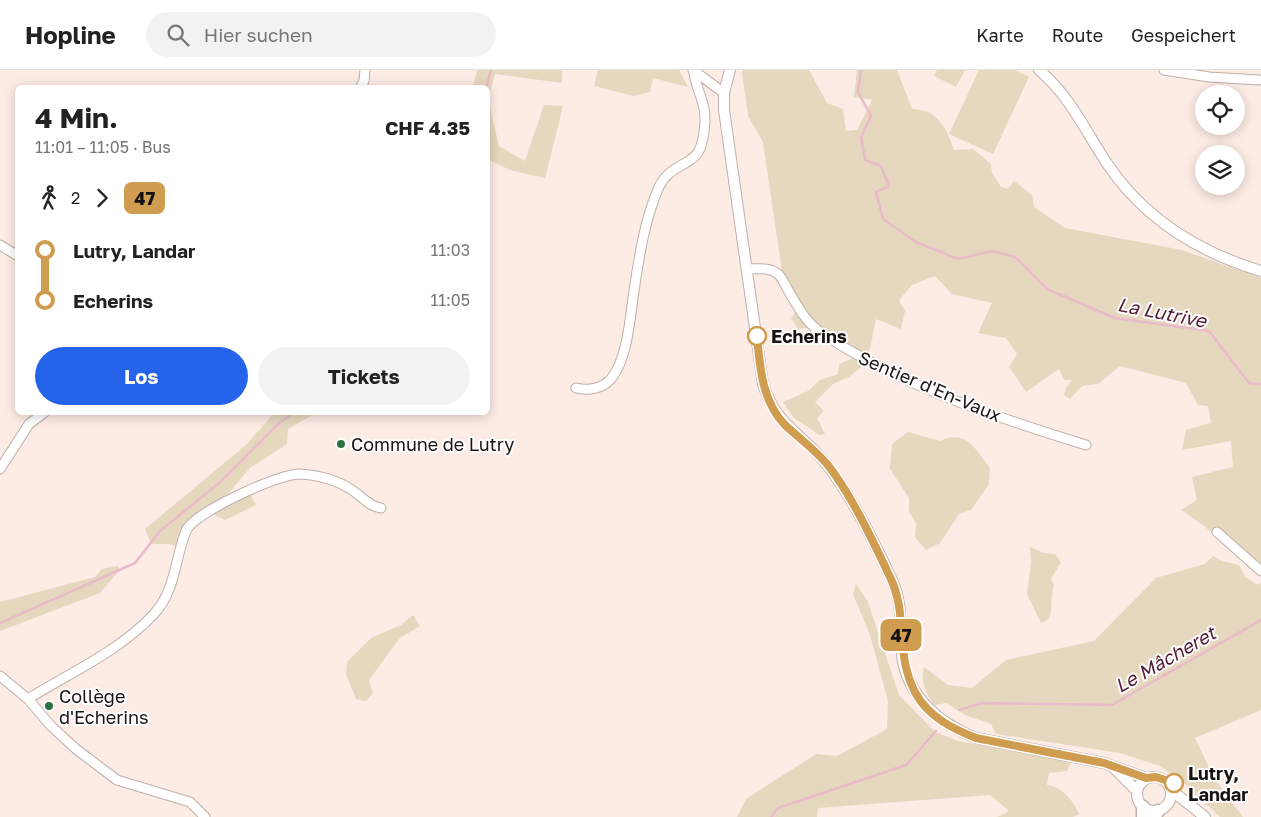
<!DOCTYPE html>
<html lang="de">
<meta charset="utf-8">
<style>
body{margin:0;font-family:"Golos Text",sans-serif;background:#f2f2f2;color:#222;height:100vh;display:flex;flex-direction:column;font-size:19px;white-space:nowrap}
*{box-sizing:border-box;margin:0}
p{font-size:16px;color:#767676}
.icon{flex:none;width:28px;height:28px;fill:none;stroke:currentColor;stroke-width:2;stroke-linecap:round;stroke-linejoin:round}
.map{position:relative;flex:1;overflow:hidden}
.sheet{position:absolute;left:15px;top:15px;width:475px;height:330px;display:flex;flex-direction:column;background:#fff;border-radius:8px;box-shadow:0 2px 12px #0003}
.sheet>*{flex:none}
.badge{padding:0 10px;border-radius:8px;font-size:18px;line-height:32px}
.buttons{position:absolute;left:1195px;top:15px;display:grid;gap:10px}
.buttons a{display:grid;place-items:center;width:50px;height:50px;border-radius:50%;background:#fff;box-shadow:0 2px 12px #0003;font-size:25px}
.map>.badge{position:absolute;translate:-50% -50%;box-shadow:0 0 0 2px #fff}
.legs{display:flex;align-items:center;gap:8px;height:55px;padding:0 20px;font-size:16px}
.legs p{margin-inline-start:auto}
.head{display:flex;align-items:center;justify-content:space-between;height:85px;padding:0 20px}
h1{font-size:28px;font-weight:700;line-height:38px}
.cta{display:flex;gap:10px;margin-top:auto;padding:10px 20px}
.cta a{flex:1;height:58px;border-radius:30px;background:#2563eb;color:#fff;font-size:20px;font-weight:700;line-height:58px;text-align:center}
.cta a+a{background:#f2f2f2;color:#222}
ul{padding:0 20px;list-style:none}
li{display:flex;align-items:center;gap:18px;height:50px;font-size:19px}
li i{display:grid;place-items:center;width:8px;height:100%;margin:0 6px;background:currentColor}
li i::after{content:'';width:12px;height:12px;margin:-6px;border:4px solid;border-radius:50%;background:#fff}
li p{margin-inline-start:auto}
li:first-child i{background:linear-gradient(#0000 50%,currentColor 0)}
li:last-child i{background:linear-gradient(currentColor 50%,#0000 0)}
header{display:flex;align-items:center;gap:30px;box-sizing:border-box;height:70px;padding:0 25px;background:#fff;border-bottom:1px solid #e0e0e0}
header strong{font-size:24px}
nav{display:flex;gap:28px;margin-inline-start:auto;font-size:18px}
.search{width:350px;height:45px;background:#f2f2f2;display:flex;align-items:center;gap:12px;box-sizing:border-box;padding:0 18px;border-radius:28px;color:#767676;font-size:19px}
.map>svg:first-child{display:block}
.green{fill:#e5d8be}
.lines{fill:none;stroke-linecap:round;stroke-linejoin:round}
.stream{stroke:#eabaca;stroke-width:2.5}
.minor-casing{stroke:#bfafa9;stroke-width:11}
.tertiary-casing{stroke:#bfafa9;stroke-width:12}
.secondary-casing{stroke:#bfafa9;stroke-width:15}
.minor{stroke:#fff;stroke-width:9}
.tertiary{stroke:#fff;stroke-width:10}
.secondary{stroke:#fff;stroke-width:12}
.line-1-casing{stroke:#fff;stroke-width:11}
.line-1{stroke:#cf9c50;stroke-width:8}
.stop-1-dot{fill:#fff;stroke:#cf9c50;stroke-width:2.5}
.poi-dot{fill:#297240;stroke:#fdfdfd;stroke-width:2}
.labels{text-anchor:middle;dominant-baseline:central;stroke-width:4;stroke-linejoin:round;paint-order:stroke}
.stop-label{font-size:18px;font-weight:bold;fill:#181210;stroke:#fdfdfd;text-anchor:start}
.street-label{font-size:18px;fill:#181210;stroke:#fdfdfd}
.poi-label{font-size:18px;fill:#181210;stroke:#fdfdfd;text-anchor:start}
.water-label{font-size:19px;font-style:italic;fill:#541c35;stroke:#fdfdfd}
</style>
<header>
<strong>Hopline</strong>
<div class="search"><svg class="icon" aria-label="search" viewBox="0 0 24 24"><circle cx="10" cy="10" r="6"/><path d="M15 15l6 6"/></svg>Hier suchen</div>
<nav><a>Karte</a><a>Route</a><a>Gespeichert</a></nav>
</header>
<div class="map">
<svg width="1261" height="747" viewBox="0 0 1261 747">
<rect width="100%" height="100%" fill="#fdebe5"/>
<!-- green -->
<path class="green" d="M477,0H562V13L495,4L488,29V18L473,17Z
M598,0H679L688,17L653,8L650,22L634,26L594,16Z
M743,0H809L827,33L843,39L846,61L857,60L872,30L854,27L857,0H897L912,39C938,39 947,59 954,80L973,79L991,94L992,103L1001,117L1008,119L1014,111L1032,125L1034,137L1065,158L1182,180L1261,208V497C1232,480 1209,458 1181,440L1197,430L1192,407L1233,397L1231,371L1182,380L1186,360L1211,353L1208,336L1198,335L1186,313L1120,296L1098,314L1082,316L1070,329L1064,325L1066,318L1072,310H1064L1059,299L1026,322L1009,297L1017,284L1006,268L978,263L992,233L952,224L935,206L912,215L899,230L905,241L901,259L876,249L868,289L818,256L798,259L791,248L800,236L783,208L763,72L748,46L742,3Z
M937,0H965L956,17L934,6Z
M979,0H1014L1029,7L993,84L949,64Z
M488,30L499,76L525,91L544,35L563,36L545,108L513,101L488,90Z
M853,288L865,294L849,307L833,314L815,332L824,341L817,348L825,364L819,365L793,347L783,332L808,321L820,310L838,304L839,294Z
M274,343H316L288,359L287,374L250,398L227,425L251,426L256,435L225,450L207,441L189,452L180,477L169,474H151L145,459L247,374Z
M908,362L940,371C967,359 975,379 990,398L989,414L971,440L959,444L940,473L926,480L915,467L916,453L909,442V428L890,399L892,374Z
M1030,477L1044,483L1055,484L1061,492L1051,509L1054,515C1050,527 1053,537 1049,549L1041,553L1027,524L1031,492Z
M1213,486L1222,491L1239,495L1245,507L1258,515L1261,512V640L1195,668L1214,708L1243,747H1220L1183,712L1160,696L1120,683L996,664L991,654L965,645L946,633L934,635C926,622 920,613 924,597L948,615L972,618L1006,590L1094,571L1156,508L1205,494Z
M118,496L120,500L100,523L0,561V532L95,507L102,499Z
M856,514L868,532L899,625L935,662L958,671L1071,692L1067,701L1049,703L1047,715C1061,716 1074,731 1079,744L1073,747H997L1009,741L990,725L818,738L817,747H737L746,729L816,684L837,686L887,659L888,631L870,565L853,524Z
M413,545L420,556L400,568L369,610L373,623L366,631L356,629L346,604L347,592L371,568L401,555Z"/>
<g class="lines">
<!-- stream -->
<path class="stream" d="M861,0L858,22L871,46L861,67L865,90L881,96L889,116L876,122L883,149L916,172L958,189L992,181L1015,187L1047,219L1115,248L1209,261L1249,313L1261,314
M486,18L491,0
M0,553L135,493L160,461L219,413L277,355L294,342
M959,640L982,633L1112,635L1261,550
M771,747L778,738L906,695L936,661"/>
<!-- minor casing -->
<g class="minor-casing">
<path id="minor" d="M693,0L724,23
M1164,0L1209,7L1259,10
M360,18L364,11L365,0
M0,175L18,186
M748,199C758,199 770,197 778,204C782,207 785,215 788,220C798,237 806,253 823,264C902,316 995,347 1086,375
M576,318C588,321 602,319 611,309C628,288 630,247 634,221C639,187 645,148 659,117C670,93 695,96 701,76C705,63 707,44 702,31C699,20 695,13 694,2
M0,399L29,354L45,342
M1217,462L1261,501
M0,606L28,629L51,656L76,679L117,710L190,732L205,747
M28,629C71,602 118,582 153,545C176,521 174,491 186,461C193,443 278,404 299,404C317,405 337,410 352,420C361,426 370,437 381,438"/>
</g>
<!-- tertiary casing -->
<g class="tertiary-casing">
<path id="tertiary" d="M730,0L724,23V40L763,314C777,358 803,363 828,396C853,429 873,470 891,508C904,535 899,557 902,585C907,627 940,654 976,668L1104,693L1146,708
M1039,0C1069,25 1085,60 1106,92C1143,148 1198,182 1261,201
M1114,698L1137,721
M1137 724a17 17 0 1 1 34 0a17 17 0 1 1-34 0Z
M1171,720L1205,747"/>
</g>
<!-- secondary casing -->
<g class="secondary-casing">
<path id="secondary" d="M1143,737V747
M1154,747L1158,741"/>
</g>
<!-- minor -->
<use href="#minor" class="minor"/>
<!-- tertiary -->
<use href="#tertiary" class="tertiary"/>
<!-- secondary -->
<use href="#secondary" class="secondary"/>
</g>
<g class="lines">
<!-- line-1 casing -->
<g class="line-1-casing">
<path id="line-1" d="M757,266C760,298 762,331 785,355C799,368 815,380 827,394C851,424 873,471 890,507C909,546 894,584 916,624C929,647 953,659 976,668L1104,693L1146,708L1156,707L1174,713"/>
</g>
<!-- line-1 -->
<use href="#line-1" class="line-1"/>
</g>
<!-- markers -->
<g class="stop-1-dot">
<circle cx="757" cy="266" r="9"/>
<circle cx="1174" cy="713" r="9"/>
</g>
<g class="poi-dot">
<circle cx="341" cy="374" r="5"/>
<circle cx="49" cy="636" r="5"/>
</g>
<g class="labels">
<!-- stop labels -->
<g class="stop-label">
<text x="771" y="266">Echerins</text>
<text x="1188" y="703">Lutry,<tspan x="1188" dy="21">Landar</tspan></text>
</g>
<!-- street labels -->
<g class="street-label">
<text transform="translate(930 316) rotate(23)">Sentier d'En-Vaux</text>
</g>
<!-- poi labels -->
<g class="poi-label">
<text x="351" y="374">Commune de Lutry</text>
<text x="59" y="626">Collège<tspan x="59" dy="21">d'Echerins</tspan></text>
</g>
<!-- water labels -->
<g class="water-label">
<text transform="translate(1162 242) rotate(11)">La Lutrive</text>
<text transform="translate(1165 589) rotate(-30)">Le Mâcheret</text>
</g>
</g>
</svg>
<div class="buttons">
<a><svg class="icon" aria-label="locate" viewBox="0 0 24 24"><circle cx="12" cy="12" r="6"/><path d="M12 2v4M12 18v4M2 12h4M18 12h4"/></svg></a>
<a><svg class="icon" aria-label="layers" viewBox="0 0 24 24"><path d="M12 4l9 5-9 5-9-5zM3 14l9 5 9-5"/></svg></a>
</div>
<b class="badge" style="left:901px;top:565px;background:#cf9c50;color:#111">47</b>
<section class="sheet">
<div class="head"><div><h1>4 Min.</h1><p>11:01 – 11:05 · Bus</p></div><b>CHF 4.35</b></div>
<div class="legs"><svg class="icon" aria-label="walk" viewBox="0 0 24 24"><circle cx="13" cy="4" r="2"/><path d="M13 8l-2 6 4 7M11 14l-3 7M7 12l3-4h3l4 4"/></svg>2<svg class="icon" aria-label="forward" viewBox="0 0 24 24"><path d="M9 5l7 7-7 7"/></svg><b class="badge" style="background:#cf9c50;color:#111">47</b></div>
<ul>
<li><i style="color:#cf9c50"></i><b>Lutry, Landar</b><p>11:03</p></li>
<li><i style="color:#cf9c50"></i><b>Echerins</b><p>11:05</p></li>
</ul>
<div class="cta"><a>Los</a><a>Tickets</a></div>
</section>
</div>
